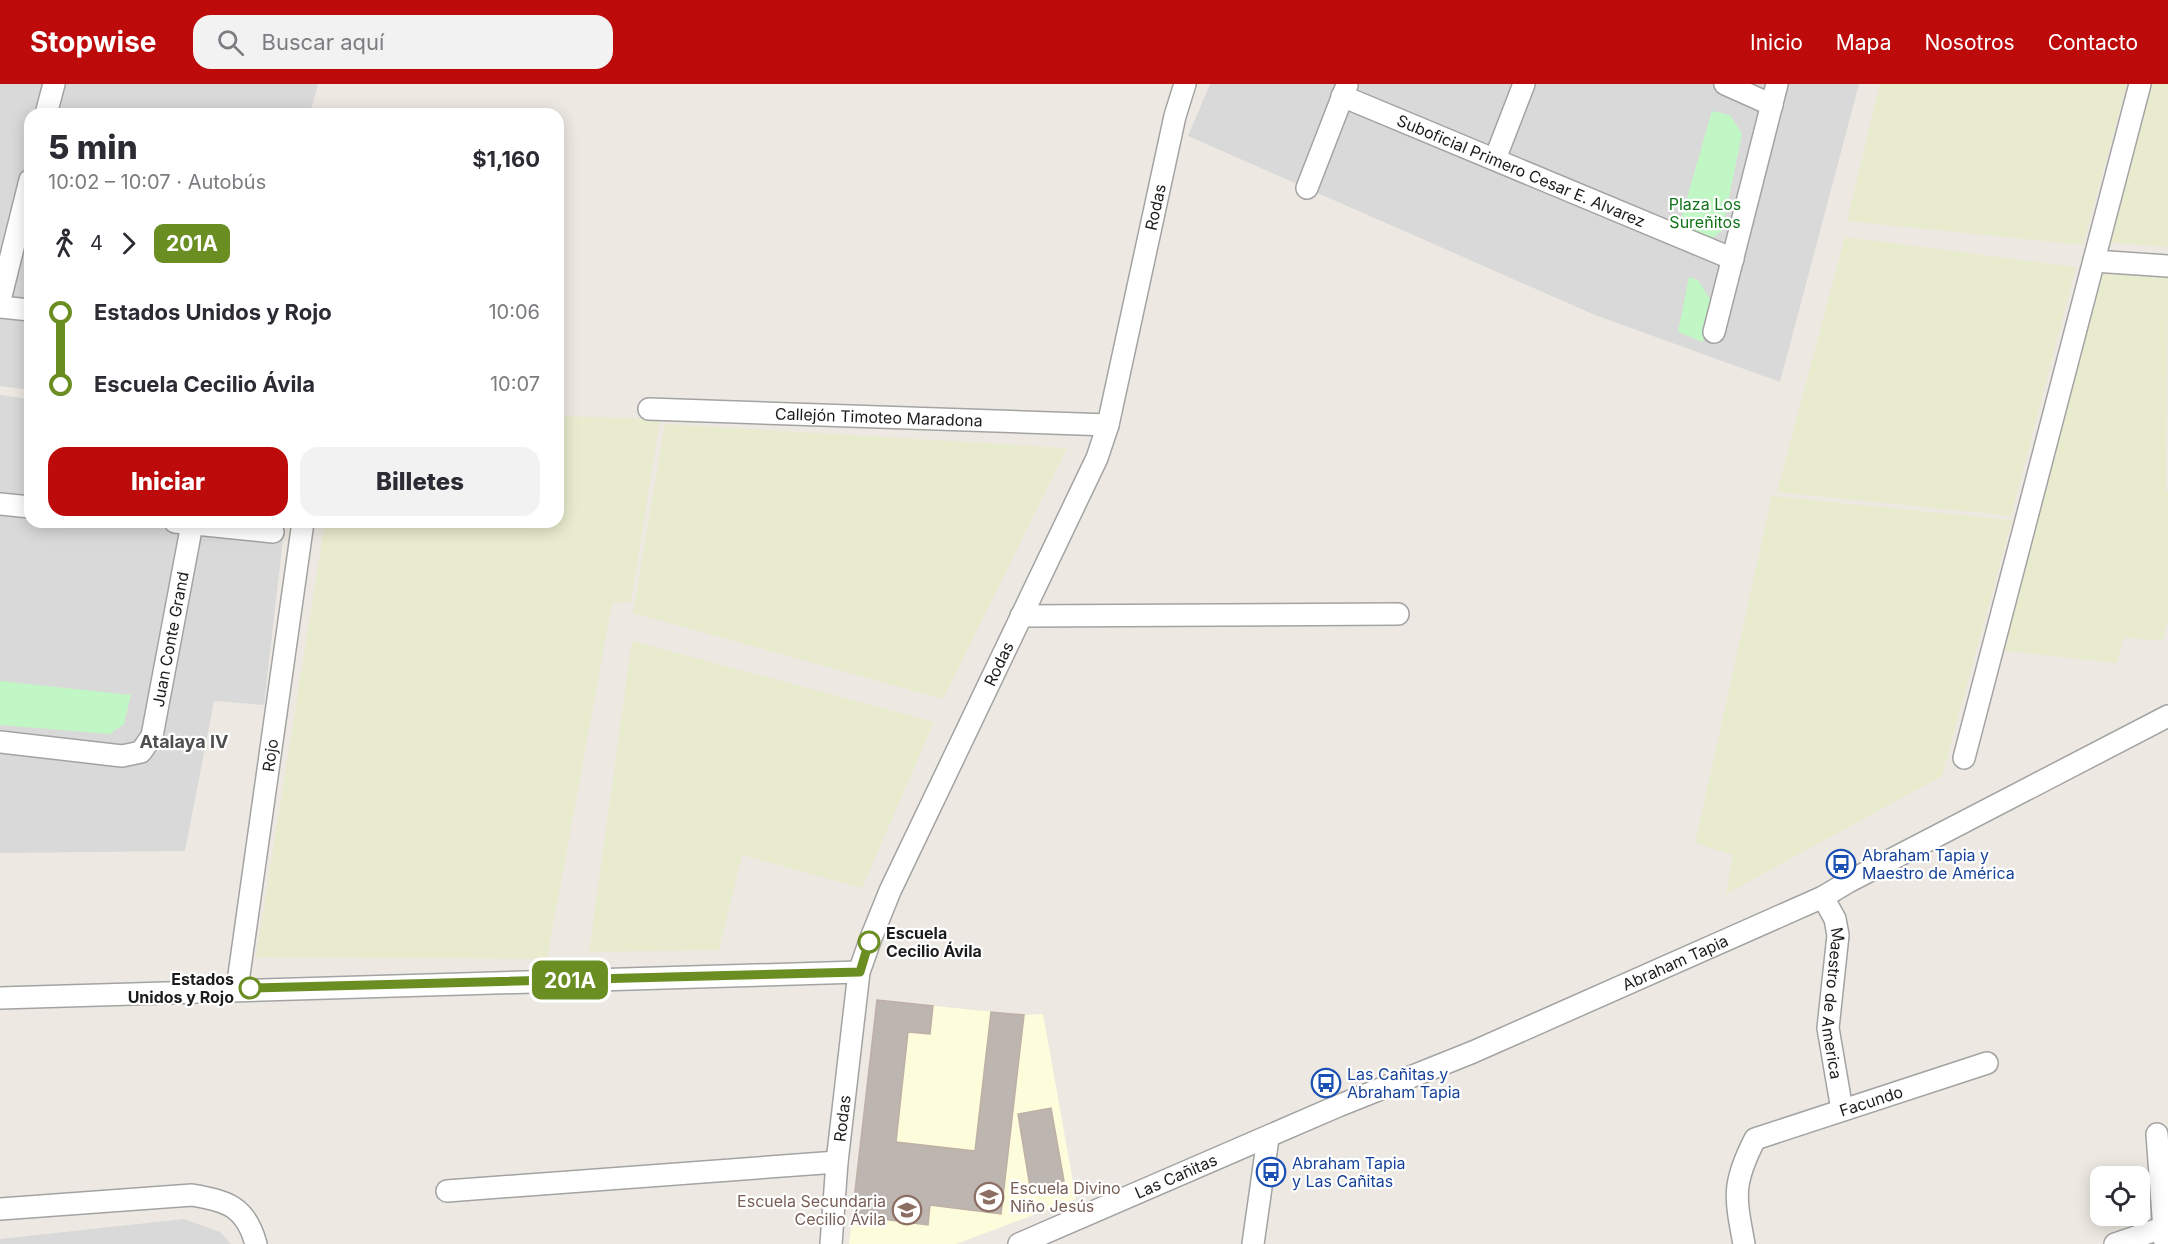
<!DOCTYPE html>
<html lang="es">
<meta charset="utf-8">
<style>
body{margin:0;font-family:Inter,sans-serif;background:#f2f2f3;color:#2b2b33;height:100vh;display:flex;flex-direction:column;font-size:22px;white-space:nowrap}
*{box-sizing:border-box;margin:0}
p{font-size:20px;color:#7c7c81}
.icon{flex:none;width:33px;height:33px;fill:none;stroke:currentColor;stroke-width:2;stroke-linecap:round;stroke-linejoin:round}
.map{position:relative;flex:1;overflow:hidden}
.details{position:absolute;left:24px;top:24px;width:540px;height:420px;display:flex;flex-direction:column;background:#fff;border-radius:18px;box-shadow:0 3px 15px #0003}
.details>*{flex:none}
.badge{padding:0 12px;border-radius:9px;font-size:21px;line-height:39px}
.controls{position:absolute;left:2090px;top:1082px;display:grid;gap:12px}
.controls a{display:grid;place-items:center;width:60px;height:60px;border-radius:12px;background:#fff;box-shadow:0 3px 15px #0003;font-size:30px}
.map>.badge{position:absolute;translate:-50% -50%;box-shadow:0 0 0 3px #fff}
.legs{display:flex;align-items:center;gap:9px;height:66px;padding:0 24px;font-size:20px}
.legs p{margin-inline-start:auto}
.overview{display:flex;align-items:center;justify-content:space-between;height:102px;padding:0 24px}
h1{font-size:33px;font-weight:800;line-height:45px}
.action{display:flex;gap:12px;margin-top:auto;padding:12px 24px}
.action a{flex:1;height:69px;border-radius:18px;background:#bd0b0b;color:#fff;font-size:24px;font-weight:800;line-height:69px;text-align:center}
.action a+a{background:#f2f2f3;color:#2b2b33}
ul{padding:0 24px;list-style:none}
li{display:flex;align-items:center;gap:21px;height:72px;font-size:22px}
li i{display:grid;place-items:center;width:9px;height:100%;margin:0 8px;background:currentColor}
li i::after{content:'';width:15px;height:15px;margin:-8px;border:4px solid;border-radius:50%;background:#fff}
li p{margin-inline-start:auto}
li:first-child i{background:linear-gradient(#0000 50%,currentColor 0)}
li:last-child i{background:linear-gradient(currentColor 50%,#0000 0)}
header{display:flex;align-items:center;gap:36px;box-sizing:border-box;height:84px;padding:0 30px;background:#bd0b0b;color:#fff}
header strong{font-size:28px}
nav{display:flex;gap:33px;margin-inline-start:auto;font-size:21px}
.search{width:420px;height:54px;background:#f2f2f3;display:flex;align-items:center;gap:15px;box-sizing:border-box;padding:0 21px;border-radius:18px;color:#7c7c81;font-size:22px}
.map>svg:first-child{display:block}
.residential{fill:#dad9d9}
.education{fill:#fdfddc}
.farmland{fill:#e9ebce}
.park{fill:#c1f6c5}
.building{fill:#bdb5af;stroke:#beb0a6;stroke-width:1.5}
.lines{fill:none;stroke-linecap:round;stroke-linejoin:round}
.minor-casing{stroke:#a3a3a3;stroke-width:24}
.minor{stroke:#fff;stroke-width:21}
.line-1-casing{stroke:#fff;stroke-width:14}
.line-1{stroke:#6b8e23;stroke-width:9}
.stop-1-dot{fill:#fff;stroke:#6b8e23;stroke-width:3}
.labels{text-anchor:middle;dominant-baseline:central;stroke-width:4.5;stroke-linejoin:round;paint-order:stroke}
.street-label{font-size:16px;fill:#1c1c1c;stroke:#fff}
.park-label{font-size:16px;fill:#117319;stroke:#fff}
.transit-label{font-size:16px;fill:#164399;stroke:#fff;text-anchor:start}
.stop-label{font-size:16px;font-weight:bold;fill:#1c1c1c;stroke:#fff;text-anchor:start}
.education-label{font-size:16px;fill:#785e54;stroke:#fff;text-anchor:start}
.neighbourhood-label{font-size:18px;font-weight:bold;fill:#4f4f4f;stroke:#fff}
</style>
<header>
<strong>Stopwise</strong>
<div class="search"><svg class="icon" aria-label="search" viewBox="0 0 24 24"><circle cx="10" cy="10" r="6"/><path d="M15 15l6 6"/></svg>Buscar aquí</div>
<nav><a>Inicio</a><a>Mapa</a><a>Nosotros</a><a>Contacto</a></nav>
</header>
<div class="map">
<svg width="2168" height="1160" viewBox="0 0 2168 1160">
<rect width="100%" height="100%" fill="#ede9e2"/>
<!-- residential -->
<path class="residential" d="M0,0H318L310,30H30V306L0,302Z
M1210,0H1859L1780,298L1595,231L1188,52Z
M0,311L30,315V438H285L264,621L214,617L185,767L0,769Z
M184,1135L220,1148L231,1160H0V1155Z"/>
<!-- education -->
<path class="education" d="M877,916L1024,931L1043,930L1076,1115L956,1160H849Z"/>
<!-- farmland -->
<path class="farmland" d="M1880,0H2127L2083,161L1847,137Z
M2146,0H2168V163L2104,158Z
M1845,153L2076,183L2011,432L1777,408Z
M2101,175L2168,182L2166,407L2168,408V536L2162,557L2124,553L2117,579L1996,566Z
M558,332L660,335L631,518L612,519L547,875L256,873L325,438H558Z
M665,340L1067,364L943,615L633,529Z
M1772,412L2012,436L1942,692L1726,810L1733,771L1695,759Z
M632,557L934,638L862,804L742,771L719,866L589,868Z"/>
<!-- park -->
<path class="park" d="M1712,27L1730,31L1742,50L1722,147L1711,155L1679,142Z
M1689,193L1698,196L1712,218L1703,258L1678,248Z
M0,597L131,611L124,640L110,650L0,641Z"/>
<!-- building -->
<path class="building" d="M877,916L933,922L930,950L908,948L896,1058L975,1067L991,928L1024,931L1001,1130L930,1121L928,1141L859,1132L860,1116H854Z
M1051,1024L1064,1097L1030,1103L1018,1030Z"/>
<g class="lines">
<!-- minor casing -->
<g class="minor-casing">
<g id="minor">
<path d="M1725,0L1772,21"/>
<path id="s1" d="M1342,12L1733,175"/>
<path d="M46,30L54,0"/>
<path d="M1495,75L1524,0"/>
<path d="M1307,104L1347,1"/>
<path d="M2094,177L2168,182"/>
<path d="M0,216L30,96"/>
<path d="M0,223L30,226"/>
<path d="M1714,248L1777,0"/>
<path id="s2" d="M649,325L1108,341"/>
<path d="M0,420L30,423"/>
<path d="M175,438L273,448"/>
<path d="M1021,532L1398,530"/>
<path id="s3" d="M0,658L122,672L141,668L152,652L192,440"/>
<path d="M1964,674L2140,0"/>
<path id="s4" d="M1823,813L1835,835L1838,851L1828,944L1842,1026"/>
<path id="s5" d="M237,905L303,438"/>
<path d="M0,914L859,888"/>
<path d="M2157,1050L2165,1160"/>
<path d="M447,1107L837,1078"/>
<path d="M0,1125L192,1111C228,1117 246,1123 256,1160"/>
<path id="s6" d="M831,1160L837,1078L859,888L871,854L890,807L1097,374L1108,341L1175,32L1185,0"/>
<path id="s7" d="M1019,1160L1338,1022L1473,968L1823,813L1848,798L2168,632"/>
<path d="M1253,1160L1268,1054"/>
<path id="s8" d="M1744,1160C1735,1112 1732,1100 1755,1055L1987,979"/>
<path d="M2115,1160L2168,1142"/>
</g>
</g>
<!-- minor -->
<use href="#minor" class="minor"/>
</g>
<g class="lines">
<!-- line-1 casing -->
<g class="line-1-casing">
<path id="line-1" d="M250,904L860,888L869,858"/>
</g>
<!-- line-1 -->
<use href="#line-1" class="line-1"/>
</g>
<!-- icons -->
<defs>
<g id="bus-ring" transform="scale(1.5)"><circle r="9.5" fill="#fff" stroke="#1a4fb4" stroke-width="1.5"/><path d="M-5-6H5V4H4V6H2V4H-2V6H-4V4H-5ZM-3.5-4V0h7V-4ZM-3.5 1.2v1.5H-2V1.2ZM2 1.2v1.5H3.5V1.2Z" fill="#1a4fb4"/></g>
<g id="school-ring" transform="scale(1.5)"><circle r="9.5" fill="#fff" stroke="#8d6e63" stroke-width="1.5"/><path d="M0-5L7-2L0 1L-7-2ZM-4 1L0 2.5L4 1V4Q0 6-4 4Z" fill="#8d6e63"/></g>
</defs>
<g fill-rule="evenodd">
<use href="#bus-ring" x="1841" y="780"/>
<use href="#bus-ring" x="1326" y="999"/>
<use href="#bus-ring" x="1271" y="1088"/>
<use href="#school-ring" x="989" y="1113"/>
<use href="#school-ring" x="907" y="1126"/>
</g>
<!-- markers -->
<g class="stop-1-dot">
<circle cx="869" cy="858" r="10"/>
<circle cx="250" cy="904" r="10"/>
</g>
<g class="labels">
<!-- street labels -->
<g class="street-label">
<text stroke="none"><textPath href="#s1" startOffset="194">Suboficial Primero Cesar E. Alvarez</textPath></text>
<text stroke="none"><textPath href="#s6" startOffset="1098">Rodas</textPath></text>
<text stroke="none"><textPath href="#s2" startOffset="230">Callejón Timoteo Maradona</textPath></text>
<text stroke="none"><textPath href="#s3" startOffset="260">Juan Conte Grand</textPath></text>
<text stroke="none"><textPath href="#s6" startOffset="612">Rodas</textPath></text>
<text stroke="none"><textPath href="#s5" startOffset="236">Rojo</textPath></text>
<text stroke="none"><textPath href="#s7" startOffset="714">Abraham Tapia</textPath></text>
<text stroke="none"><textPath href="#s4" startOffset="110">Maestro de America</textPath></text>
<text stroke="none"><textPath href="#s8" startOffset="231">Facundo</textPath></text>
<text stroke="none"><textPath href="#s6" startOffset="126">Rodas</textPath></text>
<text stroke="none"><textPath href="#s7" startOffset="171">Las Cañitas</textPath></text>
</g>
<!-- park labels -->
<g class="park-label">
<text x="1705" y="120">Plaza Los<tspan x="1705" dy="18">Sureñitos</tspan></text>
</g>
<!-- transit labels -->
<g class="transit-label">
<text x="1862" y="771">Abraham Tapia y<tspan x="1862" dy="18">Maestro de América</tspan></text>
<text x="1347" y="990">Las Cañitas y<tspan x="1347" dy="18">Abraham Tapia</tspan></text>
<text x="1292" y="1079">Abraham Tapia<tspan x="1292" dy="18">y Las Cañitas</tspan></text>
</g>
<!-- stop labels -->
<g class="stop-label">
<text x="886" y="849">Escuela<tspan x="886" dy="18">Cecilio Ávila</tspan></text>
<text x="234" y="895" text-anchor="end">Estados<tspan x="234" dy="18">Unidos y Rojo</tspan></text>
</g>
<!-- education labels -->
<g class="education-label">
<text x="1010" y="1104">Escuela Divino<tspan x="1010" dy="18">Niño Jesús</tspan></text>
<text x="886" y="1117" text-anchor="end">Escuela Secundaria<tspan x="886" dy="18">Cecilio Ávila</tspan></text>
</g>
<!-- neighbourhood labels -->
<g class="neighbourhood-label">
<text x="184" y="657">Atalaya IV</text>
</g>
</g>
</svg>
<div class="controls">
<a><svg class="icon" aria-label="locate" viewBox="0 0 24 24"><circle cx="12" cy="12" r="6"/><path d="M12 2v4M12 18v4M2 12h4M18 12h4"/></svg></a>
</div>
<b class="badge" style="left:570px;top:896px;background:#6b8e23;color:#fff">201A</b>
<section class="details">
<div class="overview"><div><h1>5 min</h1><p>10:02 – 10:07 · Autobús</p></div><b>$1,160</b></div>
<div class="legs"><svg class="icon" aria-label="walk" viewBox="0 0 24 24"><circle cx="13" cy="4" r="2"/><path d="M13 8l-2 6 4 7M11 14l-3 7M7 12l3-4h3l4 4"/></svg>4<svg class="icon" aria-label="forward" viewBox="0 0 24 24"><path d="M9 5l7 7-7 7"/></svg><b class="badge" style="background:#6b8e23;color:#fff">201A</b></div>
<ul>
<li><i style="color:#6b8e23"></i><b>Estados Unidos y Rojo</b><p>10:06</p></li>
<li><i style="color:#6b8e23"></i><b>Escuela Cecilio Ávila</b><p>10:07</p></li>
</ul>
<div class="action"><a>Iniciar</a><a>Billetes</a></div>
</section>
</div>
